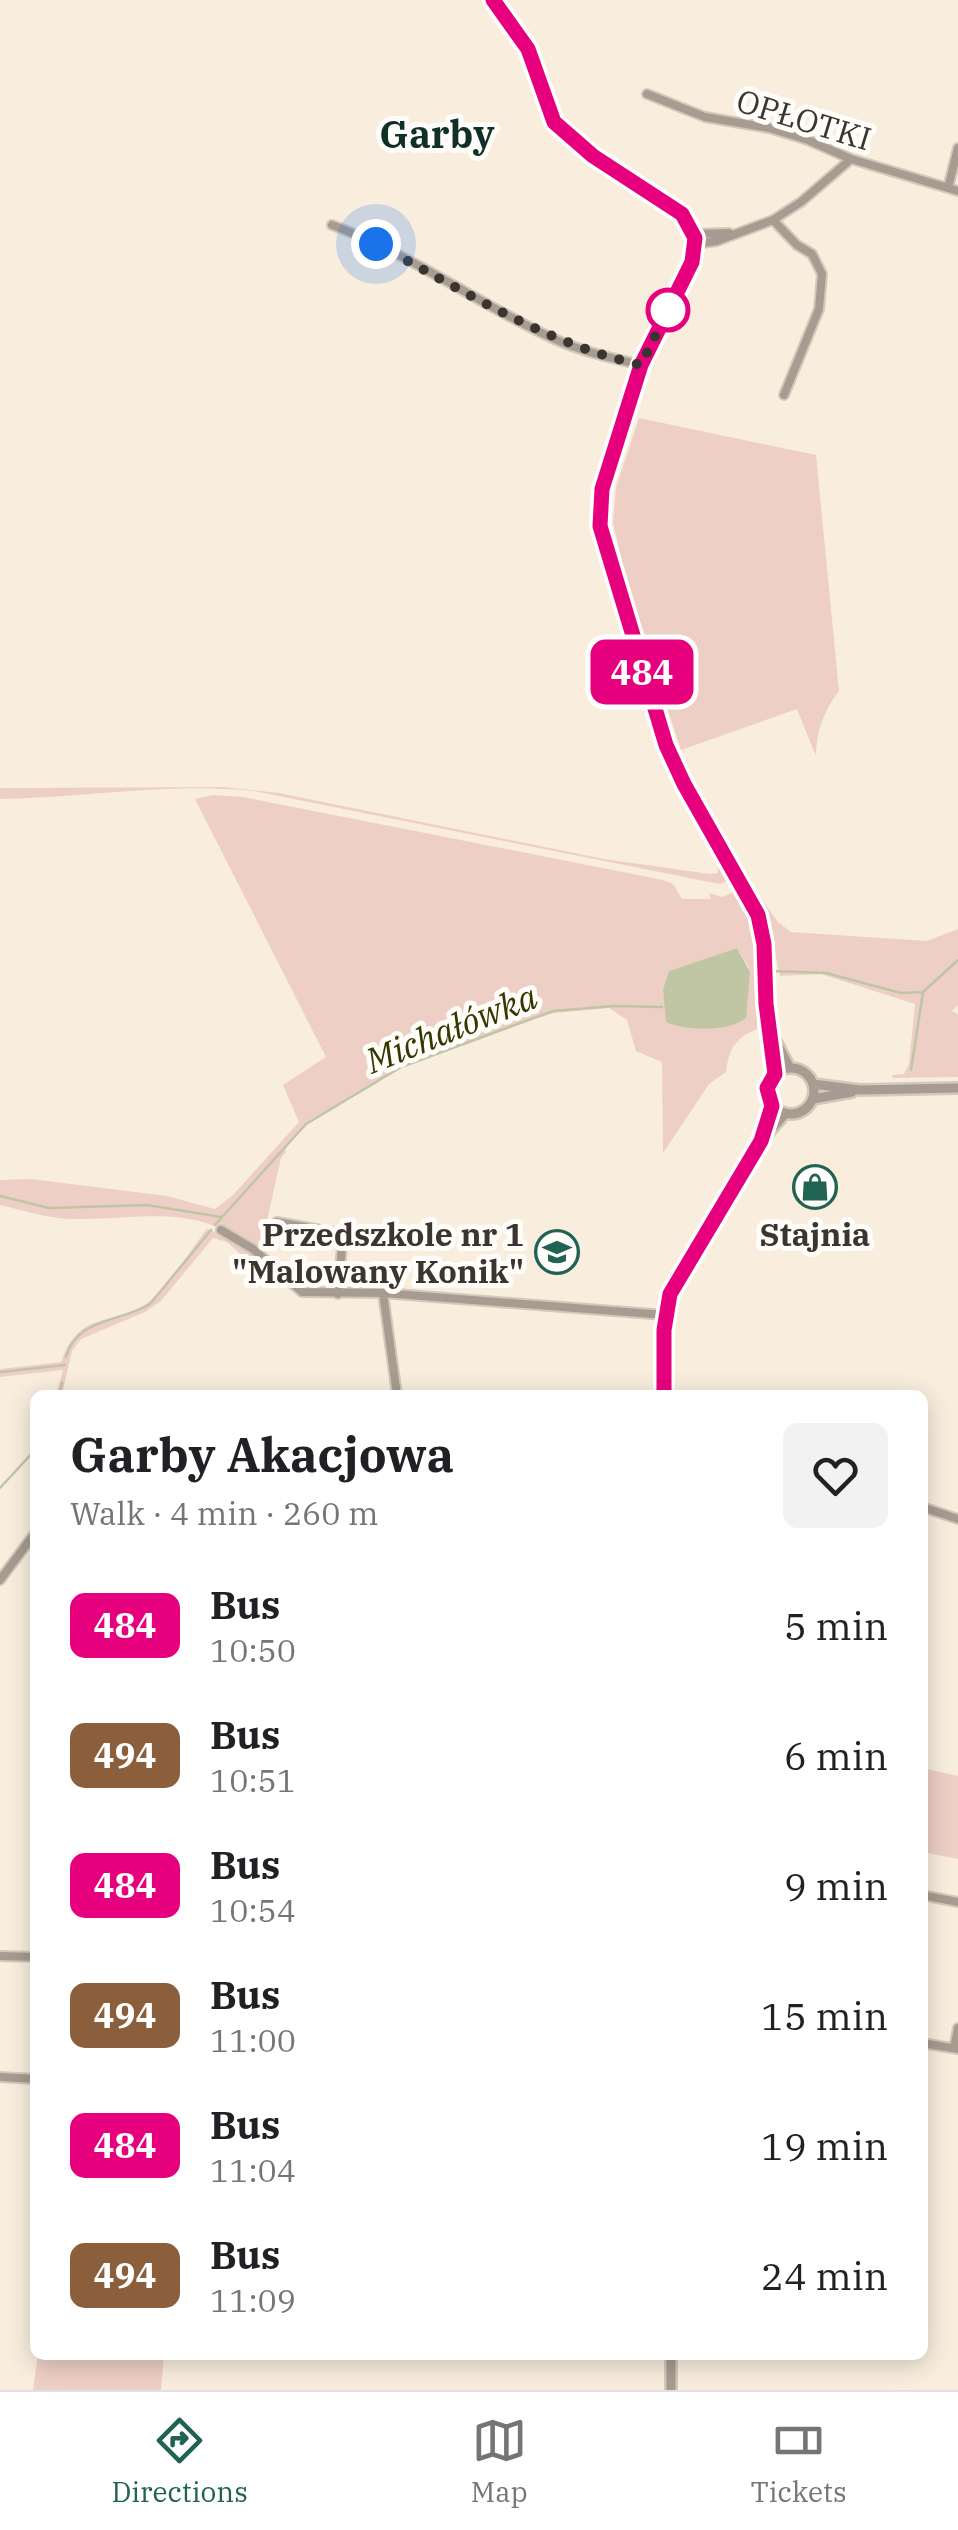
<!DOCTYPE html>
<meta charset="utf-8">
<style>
body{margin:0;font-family:"IBM Plex Serif",serif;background:#f2f2f2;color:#202124;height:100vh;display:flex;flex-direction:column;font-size:38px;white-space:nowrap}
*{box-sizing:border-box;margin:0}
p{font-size:32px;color:#757577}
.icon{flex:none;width:55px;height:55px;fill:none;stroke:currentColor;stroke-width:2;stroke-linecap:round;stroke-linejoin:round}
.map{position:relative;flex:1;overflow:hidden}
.panel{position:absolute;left:30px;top:1390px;width:898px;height:970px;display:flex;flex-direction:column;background:#fff;border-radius:15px;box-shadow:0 5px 25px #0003}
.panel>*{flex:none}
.badge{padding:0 20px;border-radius:15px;font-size:35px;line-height:65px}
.you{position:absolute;width:50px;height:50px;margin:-25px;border:8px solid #fff;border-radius:50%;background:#1a73e8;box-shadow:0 0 0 15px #1a73e833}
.map>.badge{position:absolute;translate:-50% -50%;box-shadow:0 0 0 5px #fff}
.round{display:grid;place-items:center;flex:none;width:105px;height:105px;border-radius:15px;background:#f2f2f2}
.summary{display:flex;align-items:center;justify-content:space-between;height:170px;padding:0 40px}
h1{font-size:48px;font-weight:700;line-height:75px}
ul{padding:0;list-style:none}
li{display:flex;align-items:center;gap:30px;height:130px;padding:0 40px}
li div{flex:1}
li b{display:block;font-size:38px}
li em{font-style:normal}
li .badge{min-width:110px;font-weight:700;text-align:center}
.tabs{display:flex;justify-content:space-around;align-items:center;height:140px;border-top:2px solid #e0e0e0;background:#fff;font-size:28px;color:#757577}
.tabs a{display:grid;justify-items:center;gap:5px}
.tabs .selected{color:#206353}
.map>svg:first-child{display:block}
.green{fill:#edcfc5;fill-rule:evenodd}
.water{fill:#c0c6a4}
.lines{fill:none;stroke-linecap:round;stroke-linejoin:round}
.stream{stroke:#c0c6a4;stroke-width:2.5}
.minor-casing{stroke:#d3c9bb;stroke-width:12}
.tertiary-casing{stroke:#d3c9bb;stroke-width:14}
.minor{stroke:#a89b91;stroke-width:8}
.tertiary{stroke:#a89b91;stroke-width:9}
.line-casing{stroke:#fff;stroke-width:22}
.line{stroke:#e6007e;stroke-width:15}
.walk{stroke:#3a352f;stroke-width:10;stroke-dasharray:0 18}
.stop-dot{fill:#fff;stroke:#e6007e;stroke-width:5}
.labels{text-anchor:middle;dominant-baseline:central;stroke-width:10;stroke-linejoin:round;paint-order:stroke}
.street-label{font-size:32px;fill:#3a352f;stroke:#fffdf9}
.poi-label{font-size:32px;font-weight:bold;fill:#3a352f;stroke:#fffdf9;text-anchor:end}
.water-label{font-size:35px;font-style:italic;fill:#323800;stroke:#fffdf9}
.quarter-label{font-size:38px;font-weight:bold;fill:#102f27;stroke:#fffdf9}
</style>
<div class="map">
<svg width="958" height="2390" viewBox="0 0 958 2390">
<rect width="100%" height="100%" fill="#f9eede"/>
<!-- green -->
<path class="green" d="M639,418L816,455L839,691C823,712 817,730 816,756L797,709L681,750L630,596L613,523L616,487Z
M223,787L279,793L604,859L710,874L718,873V865H722L730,879L721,884L709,882L254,791C169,782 84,798 0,799V788Z
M213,795L243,797L663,880L673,884L682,899H711L709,893L722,897L734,892L739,894C762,941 757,978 757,1029C735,1038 729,1049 726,1072L709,1084L663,1153L662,1062L636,1051L627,1020L609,1008L554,1013L516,1025L402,1068L308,1124L285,1147L286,1152L281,1158L262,1242L263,1255C196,1200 148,1220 69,1219C46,1218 23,1210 0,1205V1180L31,1179L167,1196L215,1209L232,1196L299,1122L283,1085L326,1057L195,799ZM737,948L749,968L667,1022L663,989L669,971Z
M752,885L778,922L791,932L927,941L958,929V1005L952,1011L958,1014V1077L893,1078L892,1075L904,1074L909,1064L915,1004L821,974L780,976L769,924Z
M207,1229L236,1240L264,1260L265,1276L227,1242L213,1238L161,1301L145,1312L81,1339L72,1351L62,1395H56L63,1370L0,1377V1369L61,1362C82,1303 119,1331 153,1298C173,1278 190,1251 207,1229Z
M923,1768L958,1776V1859L923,1852Z
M38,2355H164L161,2390H33Z"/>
<!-- water -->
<path class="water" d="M737,948L750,972L746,1018C729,1032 686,1031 666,1022L663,989L669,971Z"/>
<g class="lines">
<!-- stream -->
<path class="stream" d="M773,971L826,973L901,993L923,992L958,960
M911,1070L923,992
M0,1196L49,1208L147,1205L221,1217
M215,1225L306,1124L401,1067L553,1011L614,1006L662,1007
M66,1357C76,1318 121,1322 150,1304L211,1230
M0,1372L65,1365
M59,1395L62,1383
M0,1488L35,1450"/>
<!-- minor casing -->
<g class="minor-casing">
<path id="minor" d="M647,94L705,117L769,128L808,140L851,159L958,191
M948,188L958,148
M773,220L797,245L812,254L822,274L819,309L784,395
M332,225C410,254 477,303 552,338C580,351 611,358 641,365
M694,234L729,233
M696,244L717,241L773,220L801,202L851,159
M277,1222L343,1234L338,1294
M221,1230L253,1249L302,1292L383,1293L665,1315
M383,1293L397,1395
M922,1507L958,1519
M0,1580L35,1533
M922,1895L958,1902
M0,1956L35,1957
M922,2043L958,2049
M954,2048L958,2028
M0,2077L35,2079"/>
</g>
<!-- tertiary casing -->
<g class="tertiary-casing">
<path id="tertiary" d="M493,0L528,49L555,122L593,156L683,214L695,238L693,260L641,365L603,489L600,527L666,745L684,783L758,915L764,944L765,1004L775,1074
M771,1032L790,1068
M768 1091a23 23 0 1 1 46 0a23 23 0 1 1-46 0Z
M813,1084L860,1090L958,1088
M813,1099L852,1092
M762,1138L773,1106
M664,1395V1324L673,1288L761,1141L785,1114
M671,2390V2355"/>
</g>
<!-- minor -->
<use href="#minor" class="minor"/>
<!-- tertiary -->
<use href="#tertiary" class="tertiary"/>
</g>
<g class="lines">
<!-- line casing -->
<g class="line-casing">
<path id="line" d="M493,0L528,49L554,122L593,156L682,214L695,238L692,262L641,365L602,489L600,526L666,745L684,784L758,915L764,944L766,1004L775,1074L767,1088L772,1106L761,1141L670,1294L664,1330V1395"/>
</g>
<!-- line -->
<use href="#line" class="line"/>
<!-- walk -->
<path class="walk" d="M376,244C464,290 543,343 641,365L668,310"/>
</g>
<!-- icons -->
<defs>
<g id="shop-ring" transform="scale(2.25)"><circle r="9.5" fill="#fffdf9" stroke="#206353" stroke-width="1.5"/><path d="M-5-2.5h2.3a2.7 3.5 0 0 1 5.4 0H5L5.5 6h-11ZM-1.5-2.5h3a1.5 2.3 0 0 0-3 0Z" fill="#206353"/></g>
<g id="school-ring" transform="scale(2.25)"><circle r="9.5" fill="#fffdf9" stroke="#206353" stroke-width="1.5"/><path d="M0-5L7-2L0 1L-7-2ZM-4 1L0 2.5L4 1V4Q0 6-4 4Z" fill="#206353"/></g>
</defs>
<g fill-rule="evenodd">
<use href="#shop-ring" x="815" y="1187"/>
<use href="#school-ring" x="557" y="1252"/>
</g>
<!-- markers -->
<circle class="stop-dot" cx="668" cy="310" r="20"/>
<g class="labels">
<!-- street labels -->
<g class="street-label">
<text transform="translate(804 119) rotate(17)">OPŁOTKI</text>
</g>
<!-- poi labels -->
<g class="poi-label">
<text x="524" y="1234">Przedszkole nr 1<tspan x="524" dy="37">"Malowany Konik"</tspan></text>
<text x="815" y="1234" text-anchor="middle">Stajnia</text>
</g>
<!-- water labels -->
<g class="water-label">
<text transform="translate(451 1028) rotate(-22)">Michałówka</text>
</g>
<!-- quarter labels -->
<g class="quarter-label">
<text x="437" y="133">Garby</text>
</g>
</g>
</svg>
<div class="you" style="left:376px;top:244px"></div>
<b class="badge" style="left:642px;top:672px;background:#e6007e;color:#fff">484</b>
<section class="panel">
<div class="summary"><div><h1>Garby Akacjowa</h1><p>Walk · 4 min · 260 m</p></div><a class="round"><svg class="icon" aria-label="heart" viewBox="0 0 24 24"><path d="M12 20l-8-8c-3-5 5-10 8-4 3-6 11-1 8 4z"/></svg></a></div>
<ul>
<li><span class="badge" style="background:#e6007e;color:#fff">484</span><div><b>Bus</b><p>10:50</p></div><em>5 min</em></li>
<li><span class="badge" style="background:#8b5e3c;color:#fff">494</span><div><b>Bus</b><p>10:51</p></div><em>6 min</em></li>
<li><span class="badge" style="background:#e6007e;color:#fff">484</span><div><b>Bus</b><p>10:54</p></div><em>9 min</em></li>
<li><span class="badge" style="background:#8b5e3c;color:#fff">494</span><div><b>Bus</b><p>11:00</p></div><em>15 min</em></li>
<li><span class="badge" style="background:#e6007e;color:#fff">484</span><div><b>Bus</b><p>11:04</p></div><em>19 min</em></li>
<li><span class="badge" style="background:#8b5e3c;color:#fff">494</span><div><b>Bus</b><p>11:09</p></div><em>24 min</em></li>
</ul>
</section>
</div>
<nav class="tabs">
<a class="selected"><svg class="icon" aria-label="directions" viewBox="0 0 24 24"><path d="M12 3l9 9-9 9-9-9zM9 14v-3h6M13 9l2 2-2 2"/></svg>Directions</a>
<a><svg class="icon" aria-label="map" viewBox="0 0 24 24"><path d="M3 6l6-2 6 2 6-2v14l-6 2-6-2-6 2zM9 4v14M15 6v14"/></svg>Map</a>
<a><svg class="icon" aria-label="tickets" viewBox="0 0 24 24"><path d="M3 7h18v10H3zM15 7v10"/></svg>Tickets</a>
</nav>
